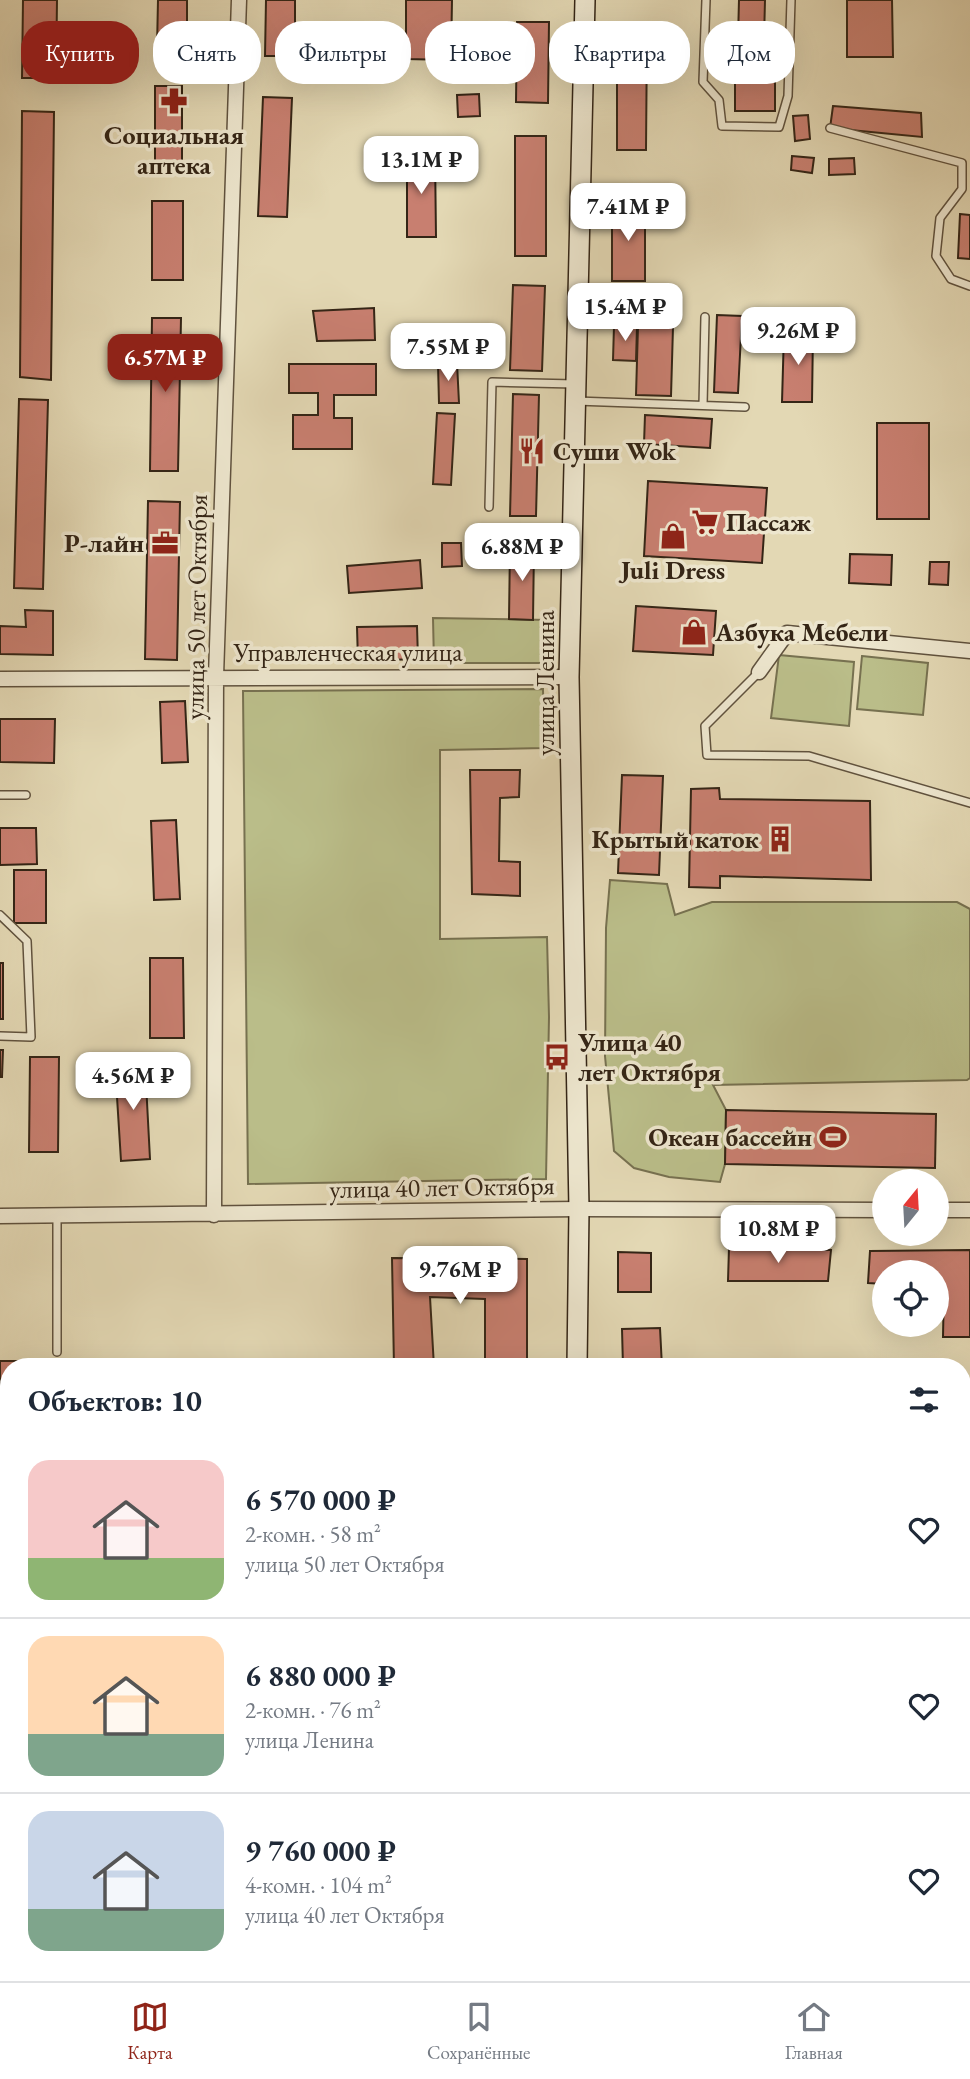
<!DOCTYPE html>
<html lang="ru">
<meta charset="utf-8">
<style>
body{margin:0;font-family:"EB Garamond",serif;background:#f6f6f7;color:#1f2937;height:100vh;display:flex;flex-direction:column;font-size:26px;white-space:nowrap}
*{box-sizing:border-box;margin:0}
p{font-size:23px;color:#747a83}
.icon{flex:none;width:38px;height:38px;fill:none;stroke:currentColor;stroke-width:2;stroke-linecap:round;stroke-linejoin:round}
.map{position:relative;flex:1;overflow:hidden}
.panel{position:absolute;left:0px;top:1358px;width:971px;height:623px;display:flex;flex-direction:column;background:#fff;border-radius:28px 28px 0 0;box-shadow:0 7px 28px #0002}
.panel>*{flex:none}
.guide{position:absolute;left:21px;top:21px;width:929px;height:63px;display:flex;gap:14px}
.needle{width:46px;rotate:18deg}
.controls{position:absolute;left:872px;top:1169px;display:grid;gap:14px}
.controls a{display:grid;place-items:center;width:77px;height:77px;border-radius:50%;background:#fff;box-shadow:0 7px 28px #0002;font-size:35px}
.price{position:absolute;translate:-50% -60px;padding:0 16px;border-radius:14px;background:#fff;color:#222;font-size:23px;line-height:46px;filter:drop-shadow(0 2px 4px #0008)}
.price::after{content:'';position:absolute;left:50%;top:42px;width:21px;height:16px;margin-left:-10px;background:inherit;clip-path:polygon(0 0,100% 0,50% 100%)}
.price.selected{background:#8f2418;color:#fff}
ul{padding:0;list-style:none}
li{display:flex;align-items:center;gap:21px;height:175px;padding:0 28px}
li+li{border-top:2px solid #e0e1e3}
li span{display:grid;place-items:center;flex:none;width:196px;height:140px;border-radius:21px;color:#555}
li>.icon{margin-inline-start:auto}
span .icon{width:84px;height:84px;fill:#fffc;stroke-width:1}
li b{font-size:30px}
h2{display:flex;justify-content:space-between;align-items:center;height:84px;padding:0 28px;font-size:30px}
.chip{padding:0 24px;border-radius:28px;background:#fff;box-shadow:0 7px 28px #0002;font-size:24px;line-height:63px}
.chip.selected{background:#8f2418;color:#fff}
.tab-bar{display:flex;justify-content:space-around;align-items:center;height:98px;border-top:2px solid #e0e1e3;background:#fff;font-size:19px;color:#747a83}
.tab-bar a{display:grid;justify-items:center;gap:4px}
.tab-bar .selected{color:#8f2418}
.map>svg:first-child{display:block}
.green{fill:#babd89;stroke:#777150;stroke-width:2}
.building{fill:#c87f70;stroke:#342516;stroke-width:2}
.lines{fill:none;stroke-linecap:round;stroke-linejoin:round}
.service-casing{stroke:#60523e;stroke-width:10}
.minor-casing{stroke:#60523e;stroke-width:17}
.secondary-casing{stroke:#342516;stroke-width:22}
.service{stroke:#ede6ce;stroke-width:7}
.minor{stroke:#ede6ce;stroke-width:14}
.secondary{stroke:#ede6ce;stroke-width:19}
.labels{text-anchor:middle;stroke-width:7;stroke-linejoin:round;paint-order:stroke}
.poi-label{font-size:26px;font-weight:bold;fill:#342516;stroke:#ede6ce;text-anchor:start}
.street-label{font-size:26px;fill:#342516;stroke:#ede6ce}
</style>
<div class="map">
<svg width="970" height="1981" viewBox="0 0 970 1981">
<rect width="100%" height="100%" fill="#e3d8b4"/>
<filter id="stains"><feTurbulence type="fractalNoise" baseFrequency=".00286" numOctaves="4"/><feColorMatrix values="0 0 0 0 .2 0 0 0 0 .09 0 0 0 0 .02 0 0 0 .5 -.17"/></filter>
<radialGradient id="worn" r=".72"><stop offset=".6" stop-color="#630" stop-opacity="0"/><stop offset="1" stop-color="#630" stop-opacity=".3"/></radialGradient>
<!-- green -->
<path class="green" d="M433,618L549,620L548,663H434Z
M779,655L854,662L849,726L771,718Z
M862,656L928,663L923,715L857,709Z
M543,689L544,748L440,750V939L547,937L549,1017L546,1179L248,1184L243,691Z
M610,880L667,884L675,915L712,902H957L970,909V1078L967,1080L713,1085L726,1110L725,1164L720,1182L669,1177L634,1168L614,1151L605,1056L606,928Z"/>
<!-- building -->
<path class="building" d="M23,0H57L56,78H22Z
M158,0H187V49L157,48Z
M266,0H295V56H265Z
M406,0H452L451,60L406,59Z
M739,0H765L763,79L737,78Z
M847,0H892L893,57H847Z
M517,22H549L548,103L516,102Z
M617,31H647L646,150H617Z
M735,81L775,82V111H735Z
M155,86H182V162H155Z
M479,94L480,116L458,117L457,95Z
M263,97L292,98L287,217L258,216Z
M833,106L921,113L922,137L830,128Z
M22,111L54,112L51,380L20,377Z
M808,115L810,139L795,141L793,116Z
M515,136H546V256H515Z
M407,154H435L436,237H407Z
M792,156L814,158L812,173L791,170Z
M854,158L855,174L829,175V159Z
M152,201H183V280H152Z
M612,205H645V281H612Z
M960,214L970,215V259L958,258Z
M513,285L545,286L542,371L510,370Z
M374,308L375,340L317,341L313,311Z
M717,315L742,316L738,393L714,392Z
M152,318H181L178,471H150Z
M614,326H637L636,361L613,360Z
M638,326L673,327L671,396L636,395Z
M784,332H813L812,402H782Z
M457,363L459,403H439L438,364Z
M289,364H376V395H334V418H352V449H293V415H318V393H289Z
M513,394L539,395L536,516H510Z
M19,399L48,400L43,589L14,588Z
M437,413L455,414L451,485L433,484Z
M645,415L712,419L710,448L644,444Z
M877,423H929V519H877Z
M648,481L767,488L762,563L644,556Z
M148,501L180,502L177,660L145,659Z
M442,543H461L462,566L442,567Z
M510,546H534L533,620L509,619Z
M850,554L892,555L891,585L849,583Z
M420,560L422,588L349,593L347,566Z
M930,562H949L948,585L929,584Z
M636,606L716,611L713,655L633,651Z
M25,610L53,611V655L0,654V626L26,627Z
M417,626L418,659L358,661L357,627Z
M185,701L188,762L162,763L160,702Z
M0,719H55L54,763L0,762Z
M470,770H520L519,797L500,798L499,861L520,862V896L472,894Z
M622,775L663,776L659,875L618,873Z
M719,788L720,799L870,801L871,880L720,876V888L689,887L691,789Z
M176,820L180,899L154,900L151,821Z
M0,828H36L37,864L0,865Z
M14,870H46V923H14Z
M150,958H183L184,1038H150Z
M0,963H3V1019H0Z
M0,1050H3L2,1077H0Z
M30,1057H59L58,1152H29Z
M145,1064L150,1159L121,1161L115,1065Z
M726,1110L936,1114L935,1168L725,1164Z
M729,1248L831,1250L828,1281H728Z
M970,1250V1337H943L944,1286H936V1272H884V1284L868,1283L870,1251Z
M618,1252L651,1253V1292H618Z
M392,1258L527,1259V1367H485V1299L430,1297L434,1367H394Z
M660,1328L662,1367H623L622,1329Z
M363,1359V1367H61V1360Z
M0,1361H34V1367H9V1471H0Z
M962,1382H970V1458H962Z
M0,1476H9V1546L0,1547Z
M962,1502H970V1583H962Z
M962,1607H970V1695L962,1694Z
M970,1795V1833H962V1796Z
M962,1943H970V1972H961H962Z
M485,1972H533L532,1981H485Z
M649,1972H698L694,1981H634V1974Z
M723,1972H927V1974L762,1972V1980L722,1979Z"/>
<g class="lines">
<!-- service casing -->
<g class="service-casing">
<path id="service" d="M706,0L703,82L719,100L722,126L779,127L788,96L791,0
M830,128L962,163V189L940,218L936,256L951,279L970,286
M576,401L745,407
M703,405L705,317
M489,507L492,382L575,384
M759,672L705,726L707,755L809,756L970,803
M0,795H26
M0,915L27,941L31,1037L0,1036
M57,1352V1215"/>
</g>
<!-- minor casing -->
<g class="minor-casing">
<path id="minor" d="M759,672L787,633L970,651
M0,679L569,677
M936,1210H970
M214,1215L216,676L239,0
M0,1216L579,1209L884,1210"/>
</g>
<!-- secondary casing -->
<g class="secondary-casing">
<path id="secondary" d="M577,1367L579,1209L569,677L585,0
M585,1972V1981"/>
</g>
<!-- service -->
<use href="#service" class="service"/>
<!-- minor -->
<use href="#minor" class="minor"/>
<!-- secondary -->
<use href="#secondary" class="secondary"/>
</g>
<!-- icons -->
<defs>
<g id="pharmacy-bare" transform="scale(2.1)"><path d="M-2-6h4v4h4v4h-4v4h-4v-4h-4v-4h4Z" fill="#8f2418" stroke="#ede6ce" stroke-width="2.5" paint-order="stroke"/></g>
<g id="restaurant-bare" transform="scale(2.1)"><path d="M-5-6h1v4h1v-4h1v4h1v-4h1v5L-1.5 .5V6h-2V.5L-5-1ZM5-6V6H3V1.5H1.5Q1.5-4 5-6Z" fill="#8f2418" stroke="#ede6ce" stroke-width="2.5" paint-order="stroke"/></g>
<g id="supermarket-bare" transform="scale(2.1)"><path d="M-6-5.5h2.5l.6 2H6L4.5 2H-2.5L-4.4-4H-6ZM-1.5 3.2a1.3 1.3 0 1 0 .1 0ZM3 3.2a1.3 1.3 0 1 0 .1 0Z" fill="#8f2418" stroke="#ede6ce" stroke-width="2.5" paint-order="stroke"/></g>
<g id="shop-bare" transform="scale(2.1)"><path d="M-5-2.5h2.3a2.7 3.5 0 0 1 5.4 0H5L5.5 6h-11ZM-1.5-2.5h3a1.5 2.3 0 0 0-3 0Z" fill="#8f2418" stroke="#ede6ce" stroke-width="2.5" paint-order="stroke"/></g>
<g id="office-bare" transform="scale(2.1)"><path d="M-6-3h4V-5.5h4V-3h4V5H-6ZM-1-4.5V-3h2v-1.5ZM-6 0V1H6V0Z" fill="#8f2418" stroke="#ede6ce" stroke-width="2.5" paint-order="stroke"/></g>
<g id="building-bare" transform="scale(2.1)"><path d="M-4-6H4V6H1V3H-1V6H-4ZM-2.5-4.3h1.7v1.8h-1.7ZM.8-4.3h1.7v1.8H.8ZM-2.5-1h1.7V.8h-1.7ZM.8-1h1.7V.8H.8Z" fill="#8f2418" stroke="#ede6ce" stroke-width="2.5" paint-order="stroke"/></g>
<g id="bus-bare" transform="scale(2.1)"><path d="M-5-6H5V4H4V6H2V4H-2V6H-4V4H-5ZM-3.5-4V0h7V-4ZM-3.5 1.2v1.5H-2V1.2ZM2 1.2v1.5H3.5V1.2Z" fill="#8f2418" stroke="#ede6ce" stroke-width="2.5" paint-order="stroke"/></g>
<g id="stadium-bare" transform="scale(2.1)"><path d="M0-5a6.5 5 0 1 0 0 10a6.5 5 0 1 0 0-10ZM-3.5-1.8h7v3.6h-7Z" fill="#8f2418" stroke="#ede6ce" stroke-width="2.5" paint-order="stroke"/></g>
</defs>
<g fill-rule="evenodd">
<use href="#pharmacy-bare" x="174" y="101"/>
<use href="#restaurant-bare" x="532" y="451"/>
<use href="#supermarket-bare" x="705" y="522"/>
<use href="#shop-bare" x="673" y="536"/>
<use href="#office-bare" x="165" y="543"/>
<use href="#shop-bare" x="694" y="632"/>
<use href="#building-bare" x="780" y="839"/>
<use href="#bus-bare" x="557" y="1057"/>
<use href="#stadium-bare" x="833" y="1137"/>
</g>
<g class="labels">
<!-- poi labels -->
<g class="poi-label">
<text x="174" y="144" text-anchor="middle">Социальная<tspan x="174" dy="30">аптека</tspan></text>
<text x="553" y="460">Суши Wok</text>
<text x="726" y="531">Пассаж</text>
<text x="144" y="552" text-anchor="end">Р-лайн</text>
<text x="673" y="579" text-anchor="middle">Juli Dress</text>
<text x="715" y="641">Азбука Мебели</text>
<text x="759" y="848" text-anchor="end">Крытый каток</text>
<text x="578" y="1051">Улица 40<tspan x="578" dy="30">лет Октября</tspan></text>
<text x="812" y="1146" text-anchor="end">Океан бассейн</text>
</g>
<!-- street labels -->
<g class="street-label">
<text transform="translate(196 607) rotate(-89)" y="9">улица 50 лет Октября</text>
<text x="348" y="661">Управленческая улица</text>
<text transform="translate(545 683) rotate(-90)" y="9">улица Ленина</text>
<text transform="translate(442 1187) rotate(-1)" y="9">улица 40 лет Октября</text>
</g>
</g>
<rect width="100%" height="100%" filter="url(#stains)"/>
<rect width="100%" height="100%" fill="url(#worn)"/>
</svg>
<div class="controls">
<a><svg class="needle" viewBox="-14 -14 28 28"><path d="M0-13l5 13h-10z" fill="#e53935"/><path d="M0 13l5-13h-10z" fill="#747a83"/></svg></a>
<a><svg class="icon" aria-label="locate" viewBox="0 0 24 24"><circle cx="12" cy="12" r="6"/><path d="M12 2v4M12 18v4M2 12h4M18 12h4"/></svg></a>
</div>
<b class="price" style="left:421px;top:196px">13.1M ₽</b>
<b class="price" style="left:628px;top:243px">7.41M ₽</b>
<b class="price" style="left:625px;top:343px">15.4M ₽</b>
<b class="price" style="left:798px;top:367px">9.26M ₽</b>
<b class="price" style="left:448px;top:383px">7.55M ₽</b>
<b class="price selected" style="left:165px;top:394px">6.57M ₽</b>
<b class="price" style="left:522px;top:583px">6.88M ₽</b>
<b class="price" style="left:133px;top:1112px">4.56M ₽</b>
<b class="price" style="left:778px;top:1265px">10.8M ₽</b>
<b class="price" style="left:460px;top:1306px">9.76M ₽</b>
<div class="guide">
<a class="chip selected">Купить</a>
<a class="chip">Снять</a>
<a class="chip">Фильтры</a>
<a class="chip">Новое</a>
<a class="chip">Квартира</a>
<a class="chip">Дом</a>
</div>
<section class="panel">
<h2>Объектов: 10<svg class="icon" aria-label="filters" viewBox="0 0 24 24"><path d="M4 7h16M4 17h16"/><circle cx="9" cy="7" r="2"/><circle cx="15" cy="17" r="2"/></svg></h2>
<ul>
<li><span style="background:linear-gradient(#f6c9c9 70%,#8fb573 0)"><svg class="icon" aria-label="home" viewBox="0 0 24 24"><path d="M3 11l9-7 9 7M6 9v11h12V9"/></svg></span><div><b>6 570 000 ₽</b><p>2-комн. · 58 m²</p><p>улица 50 лет Октября</p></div><svg class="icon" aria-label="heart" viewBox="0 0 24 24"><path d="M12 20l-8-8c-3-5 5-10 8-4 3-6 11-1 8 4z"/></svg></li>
<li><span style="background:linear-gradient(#ffd9b3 70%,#7fa58c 0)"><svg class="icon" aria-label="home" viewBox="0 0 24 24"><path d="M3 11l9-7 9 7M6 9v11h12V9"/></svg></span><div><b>6 880 000 ₽</b><p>2-комн. · 76 m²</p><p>улица Ленина</p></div><svg class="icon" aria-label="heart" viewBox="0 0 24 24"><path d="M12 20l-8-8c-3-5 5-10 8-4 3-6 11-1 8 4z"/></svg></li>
<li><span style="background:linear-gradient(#c9d6e8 70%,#7fa58c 0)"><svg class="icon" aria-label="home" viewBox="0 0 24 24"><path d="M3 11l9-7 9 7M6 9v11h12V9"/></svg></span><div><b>9 760 000 ₽</b><p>4-комн. · 104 m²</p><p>улица 40 лет Октября</p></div><svg class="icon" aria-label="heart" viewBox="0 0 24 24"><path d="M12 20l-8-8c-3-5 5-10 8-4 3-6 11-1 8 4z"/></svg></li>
</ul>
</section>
</div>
<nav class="tab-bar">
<a class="selected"><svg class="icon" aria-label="map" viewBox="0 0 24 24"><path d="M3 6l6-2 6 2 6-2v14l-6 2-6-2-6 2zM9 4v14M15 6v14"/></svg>Карта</a>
<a><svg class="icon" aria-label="saved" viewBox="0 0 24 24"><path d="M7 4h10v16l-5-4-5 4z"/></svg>Сохранённые</a>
<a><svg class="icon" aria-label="home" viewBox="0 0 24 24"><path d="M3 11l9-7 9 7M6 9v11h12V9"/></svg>Главная</a>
</nav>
